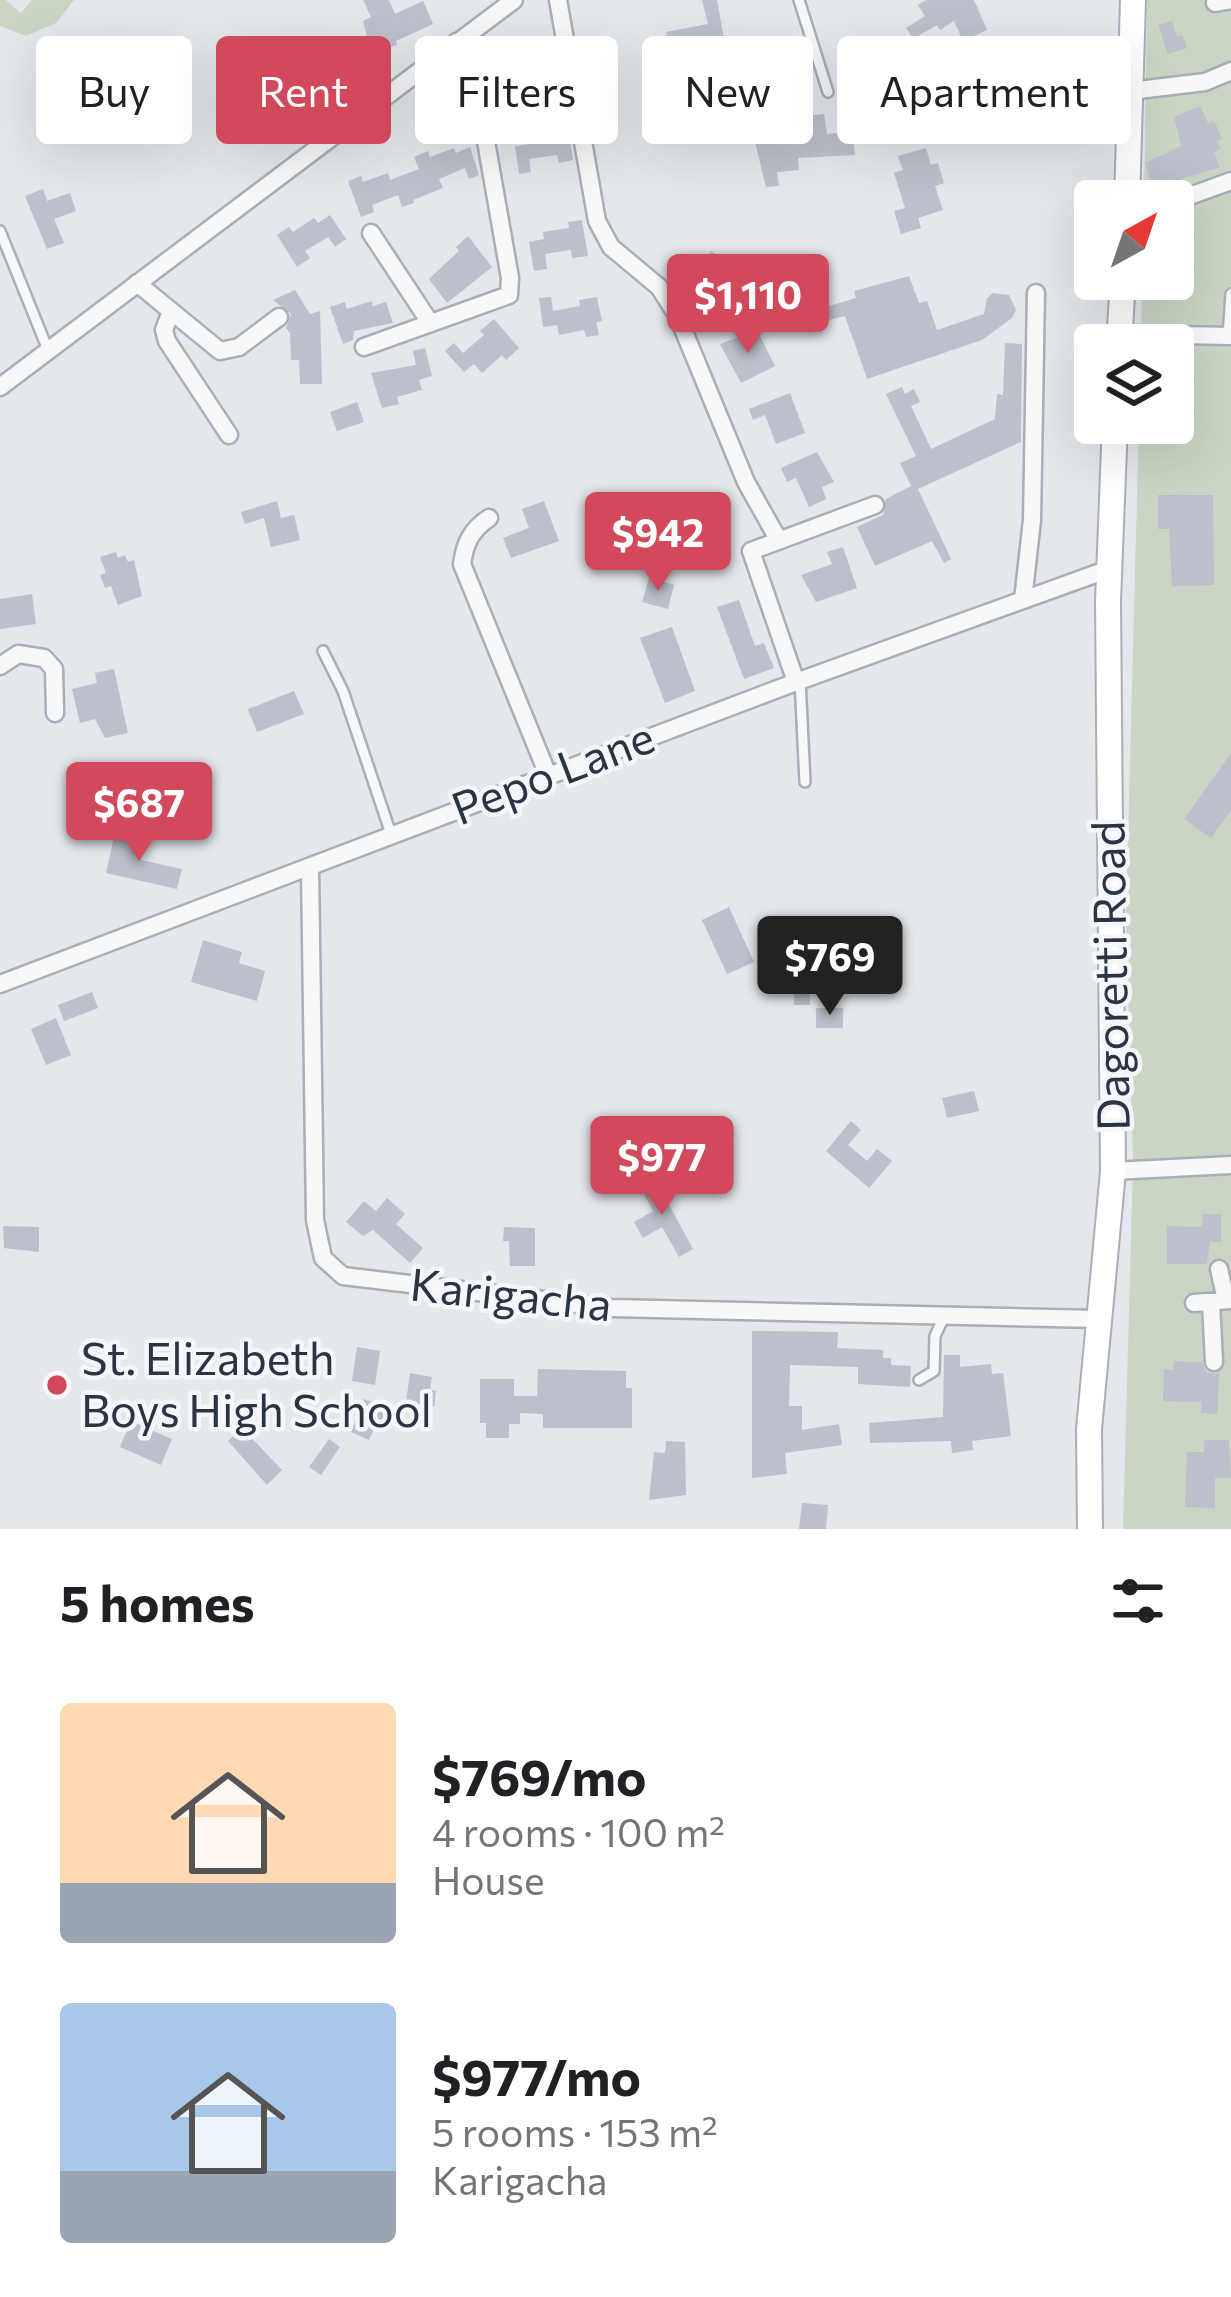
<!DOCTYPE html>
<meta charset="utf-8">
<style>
body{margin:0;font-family:Commissioner,sans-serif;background:#f2f2f2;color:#202124;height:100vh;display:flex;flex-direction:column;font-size:45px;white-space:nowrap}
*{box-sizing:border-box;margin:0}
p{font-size:39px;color:#757577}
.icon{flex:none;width:66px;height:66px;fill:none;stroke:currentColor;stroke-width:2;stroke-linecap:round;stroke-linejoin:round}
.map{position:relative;height:1529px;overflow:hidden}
.panel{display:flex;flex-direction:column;background:#fff;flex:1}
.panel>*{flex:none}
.guide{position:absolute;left:36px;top:36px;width:1161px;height:108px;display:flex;gap:24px}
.needle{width:78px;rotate:40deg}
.fabs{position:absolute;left:1074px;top:180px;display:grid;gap:24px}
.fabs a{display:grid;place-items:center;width:120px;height:120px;border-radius:12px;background:#fff;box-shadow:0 12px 48px #0002;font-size:60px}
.price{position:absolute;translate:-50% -102px;padding:0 27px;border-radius:12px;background:#d1495b;color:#fff;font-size:39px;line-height:78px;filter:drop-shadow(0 3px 6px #0008)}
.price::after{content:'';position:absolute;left:50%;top:72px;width:36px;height:27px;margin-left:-18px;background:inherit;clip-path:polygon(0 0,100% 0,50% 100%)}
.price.on{background:#222;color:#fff}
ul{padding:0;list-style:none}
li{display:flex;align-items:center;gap:36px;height:300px;padding:0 60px}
li span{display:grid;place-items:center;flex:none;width:336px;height:240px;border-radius:12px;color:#555}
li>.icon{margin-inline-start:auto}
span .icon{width:144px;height:144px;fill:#fffc;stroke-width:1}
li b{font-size:51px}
h2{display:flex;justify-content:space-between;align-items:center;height:144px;padding:0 60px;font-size:51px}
.chip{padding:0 42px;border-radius:12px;background:#fff;box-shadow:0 12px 48px #0002;font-size:42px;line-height:108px}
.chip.on{background:#d1495b;color:#fff}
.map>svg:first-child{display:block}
.green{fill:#c9d6c5}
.building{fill:#bbc0ca}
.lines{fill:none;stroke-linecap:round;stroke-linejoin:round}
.lane-casing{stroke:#a9aeb7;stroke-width:14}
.street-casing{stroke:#a9aeb7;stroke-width:21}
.secondary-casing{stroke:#a9aeb7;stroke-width:28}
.lane{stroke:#f7f8fa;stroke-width:9}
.street{stroke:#f7f8fa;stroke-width:16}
.secondary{stroke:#fff;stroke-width:24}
.poi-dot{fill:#d1495b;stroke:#f4f6f9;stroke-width:4.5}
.labels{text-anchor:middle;stroke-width:9;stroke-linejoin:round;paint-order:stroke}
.street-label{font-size:45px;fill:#2b3445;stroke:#f4f6f9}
.poi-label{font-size:45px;fill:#2b3445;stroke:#f4f6f9;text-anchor:start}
</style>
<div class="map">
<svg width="1231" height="1529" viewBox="0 0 1231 1529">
<rect width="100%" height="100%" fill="#e4e7ec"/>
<!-- green -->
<path class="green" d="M0,0H6L21,13L32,0H74L56,23L26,36L0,26Z
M1147,0H1231V1529H1123L1133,1164L1126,912L1139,423H1173V345H1141L1142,279H1173V201H1144Z"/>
<!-- building -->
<path class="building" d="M363,0H389L395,14L423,1L433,24L396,41L397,45L371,53L363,21L371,17Z
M702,0H717L727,56L676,67L666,32L708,24Z
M926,0H974L987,30L963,41L954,21L940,30L937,25L913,39L906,28L925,16L918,5Z
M1172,21L1177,37L1182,35L1187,48L1168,54L1158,25Z
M555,58L560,83L527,87L524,62Z
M1200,106L1208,123L1214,120L1222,139L1217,141L1221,149L1214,152L1220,167L1153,188L1145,163L1181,146L1174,117Z
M824,114L827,134L852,131L855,155L798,158L799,170L777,172L779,186L766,187L755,142L763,141L762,134L772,133L771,127L805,123V116Z
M567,123L573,160L559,163L557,155L529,159L531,172L519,174L515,146L530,144L528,136L554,132L553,125Z
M470,147L479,175L469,179L465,168L439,179L443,188L413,200L414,203L402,207L398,195L372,205L374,212L361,217L348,181L361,176L363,182L388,173L390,180L419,169L414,157L428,151L430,157L454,148L456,153Z
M926,148L931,165L938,163L944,183L935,186L943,210L918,218L921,228L901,234L894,211L905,208L894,173L903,170L898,156Z
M43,189L47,201L70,193L76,211L54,219L64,243L47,249L25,196Z
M330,215L346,239L335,247L328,237L305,251L310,258L297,267L277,235L289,227L293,232L314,218L318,223Z
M582,220L588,256L572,258L571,250L545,254L547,269L534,271L529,242L544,239L543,232L569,228L568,222Z
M468,236L492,267L447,303L429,279L459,251L456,247Z
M711,251L725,261L710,283L696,272Z
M909,276L919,303L927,301L937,330L984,314L987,298L993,293L1009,295L1016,310L1012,318L982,340L867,379L845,316L829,320L826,307L856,298L854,291Z
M295,290L310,314L320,311L322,384H300L299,360H291L290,333L286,328L291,314L273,300Z
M551,297L553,311L580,306L579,300L597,297L602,321L596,322L599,335L586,337L584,330L559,335L557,325L543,327L539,298Z
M372,301L373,306L386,302L393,323L354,331L353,340L343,344L330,307L345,302L347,309Z
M494,319L519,348L506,360L502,355L482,373L474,364L464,372L445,351L454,343L463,353L484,335L480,331Z
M757,330L775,366L741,383L720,344Z
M1005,343L1022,344L1021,442L918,489L951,559L944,563L932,541L875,566L857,527L883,515L886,499L911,486L900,463L916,456L886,394L902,387L905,394L914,389L920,402L911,406L931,449L995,419L997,394L1003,395Z
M425,348L432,376L419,380L422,390L397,397L399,404L382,408L371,373L416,365L413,351Z
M790,393L805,433L776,444L765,415L753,420L749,409Z
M357,402L364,422L337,431L330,412Z
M817,452L834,482L822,487L826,499L809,507L796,478L787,482L781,468Z
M1158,495H1213L1214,585L1172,586L1169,529H1158Z
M277,501L281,518L294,515L300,540L271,547L264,518L245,524L241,512Z
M544,501L559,541L511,558L503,538L529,528L522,509Z
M710,517L724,536L706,548L693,530Z
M843,547L857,588L816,602L801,575L832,564L827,552Z
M116,552L118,558L125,555L128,562L134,560L142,596L118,605L111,586L105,588L100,575L106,573L100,557Z
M649,578L674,585L668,609L642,602Z
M32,594L36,624L0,629V599Z
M739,600L755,646L764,643L774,668L744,679L717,607Z
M672,627L695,691L665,703L640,638Z
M114,669L128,733L105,738L95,719L80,723L72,689L97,683L95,673Z
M294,691L304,714L257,732L248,709Z
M1231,753V810L1211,838L1184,819Z
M115,832L138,837L135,849L143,851L141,860L182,869L177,889L106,873Z
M729,907L754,962L727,974L702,920Z
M203,940L242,952L239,963L265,971L257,1001L191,982Z
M794,973H809L810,1005H794Z
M92,992L98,1008L64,1021L58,1005Z
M816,1008H843V1028H816Z
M56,1018L71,1055L46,1065L31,1029Z
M974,1091L979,1111L947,1118L942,1098Z
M851,1121L861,1130L848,1145L867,1161L877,1149L892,1161L869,1188L826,1151Z
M653,1175L693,1249L679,1257L662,1227L643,1238L634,1222L653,1211L638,1183Z
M387,1198L405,1214L396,1224L423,1248L410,1263L373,1230L363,1236L346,1222L364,1201L376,1211Z
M1203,1214H1221V1242H1210L1207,1264H1167V1226L1202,1227Z
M3,1226L39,1227V1252L4,1248Z
M504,1227L535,1228V1266H510L509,1241H503Z
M752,1331L838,1332L837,1348L883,1350V1358H891V1365L911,1366L910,1387L858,1384V1367L790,1365L789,1406H802V1430L839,1424L842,1445L785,1453L787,1474L752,1478Z
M357,1347L380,1351L375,1385L352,1381Z
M944,1355H960V1367L991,1364L992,1374L1003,1373L1011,1436L972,1441L973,1450L952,1453L951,1441L870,1443L869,1423L943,1417Z
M1174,1361L1201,1362L1207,1373L1219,1374L1217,1414L1201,1413V1402L1163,1401L1164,1369L1173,1370Z
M538,1369L626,1371V1388H632V1428H543V1414L520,1413V1424H509V1438H486V1423H480V1379H514V1396H537Z
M410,1373L432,1377L430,1390L436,1391L434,1407L406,1402Z
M364,1399L395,1410L390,1427L377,1422L369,1440L351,1432Z
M131,1421L172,1439L161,1465L120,1447Z
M242,1428L282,1470L267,1485L228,1441Z
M329,1439L340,1447L321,1475L309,1467Z
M1204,1440H1229L1231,1478H1215V1508L1185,1507L1187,1452H1204Z
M666,1441L685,1442L686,1495L649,1500L654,1452L665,1453Z
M802,1503L828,1505L826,1529H799Z"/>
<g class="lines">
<!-- lane casing -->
<g class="lane-casing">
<path id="lane" d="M799,0L828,92
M0,231L48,350
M1228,336L1231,294
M323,651L343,691L391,834
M800,680L805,782
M919,1380L934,1371L935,1336L945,1315"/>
</g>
<!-- street casing -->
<g class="street-casing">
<path id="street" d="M558,0L597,221L611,247L659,287L678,317L746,482L778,539
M1215,3L1231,0
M1130,91L1205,82L1231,71
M1173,202L1231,181
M371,233L429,321
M137,283L220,351L239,347L279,317
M171,311L164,330L167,341L229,435
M1119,334L1231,336
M364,347L509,295L510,278L480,107L456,42
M0,387L514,0
M489,518C471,530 465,543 462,564L548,775
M1023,600L1032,520L1036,293
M0,666L18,654L44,658L54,669L55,713
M796,682L751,551L875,505
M310,867L315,1220L323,1258L343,1276L611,1308L1098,1319
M0,984L796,682L1109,569
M1113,1171L1231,1165
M1219,1269L1226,1300
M1211,1302L1214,1362
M1194,1303L1231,1300"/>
</g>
<!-- secondary casing -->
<g class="secondary-casing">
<path id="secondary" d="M1127,201L1133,0
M1119,345L1123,279
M1090,1529L1089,1429L1113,1171L1108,601L1115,423"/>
</g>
<!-- lane -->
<use href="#lane" class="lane"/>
<!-- street -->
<use href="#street" class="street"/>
<!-- secondary -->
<use href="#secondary" class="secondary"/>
</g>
<!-- markers -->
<circle class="poi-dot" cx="57" cy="1385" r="12"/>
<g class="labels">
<!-- street labels -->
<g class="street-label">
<text transform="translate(553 773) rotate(-21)" y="16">Pepo Lane</text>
<text transform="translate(1111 976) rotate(-91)" y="16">Dagoretti Road</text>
<text transform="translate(511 1295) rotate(6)" y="16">Karigacha</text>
</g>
<!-- poi labels -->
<g class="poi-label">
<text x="81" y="1375">St. Elizabeth<tspan x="81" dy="52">Boys High School</tspan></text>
</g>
</g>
</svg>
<div class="fabs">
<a><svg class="needle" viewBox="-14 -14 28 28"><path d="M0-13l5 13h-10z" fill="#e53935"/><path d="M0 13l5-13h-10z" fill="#757577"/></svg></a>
<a><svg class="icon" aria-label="layers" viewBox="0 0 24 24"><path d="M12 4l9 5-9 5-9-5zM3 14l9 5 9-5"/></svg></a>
</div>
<b class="price" style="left:748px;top:356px">$1,110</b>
<b class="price" style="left:658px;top:594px">$942</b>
<b class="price" style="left:139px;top:864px">$687</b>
<b class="price on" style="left:830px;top:1018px">$769</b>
<b class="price" style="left:662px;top:1218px">$977</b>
<div class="guide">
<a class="chip">Buy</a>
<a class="chip on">Rent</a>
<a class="chip">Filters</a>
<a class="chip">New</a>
<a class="chip">Apartment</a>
</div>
</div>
<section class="panel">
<h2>5 homes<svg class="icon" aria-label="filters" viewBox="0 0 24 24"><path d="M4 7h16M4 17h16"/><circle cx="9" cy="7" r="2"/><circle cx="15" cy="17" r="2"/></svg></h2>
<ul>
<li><span style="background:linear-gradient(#ffd9b3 75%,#9aa5b1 0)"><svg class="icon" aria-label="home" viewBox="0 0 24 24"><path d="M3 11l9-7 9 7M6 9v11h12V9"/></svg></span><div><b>$769/mo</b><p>4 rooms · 100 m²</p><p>House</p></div></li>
<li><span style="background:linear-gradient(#a9c7e8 70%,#9aa5b1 0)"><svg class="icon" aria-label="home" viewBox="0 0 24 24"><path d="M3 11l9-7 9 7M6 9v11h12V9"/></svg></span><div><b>$977/mo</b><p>5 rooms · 153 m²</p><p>Karigacha</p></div></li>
</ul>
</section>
